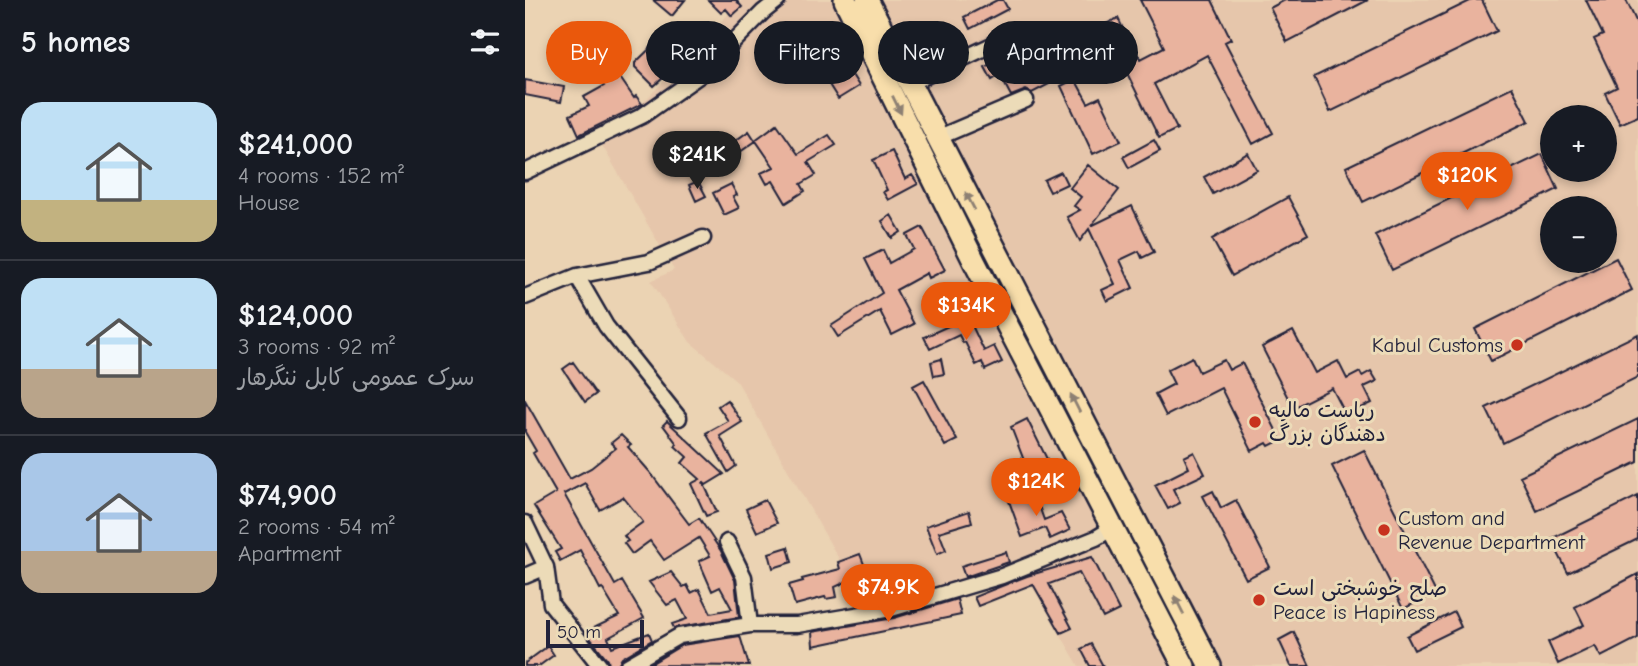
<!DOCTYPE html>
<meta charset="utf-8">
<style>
body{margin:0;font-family:"Comic Neue","Playpen Sans Arabic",sans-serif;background:#242831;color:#f1f3f6;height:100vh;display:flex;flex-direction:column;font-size:26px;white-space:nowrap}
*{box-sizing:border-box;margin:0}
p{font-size:23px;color:#9ea1a6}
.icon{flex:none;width:38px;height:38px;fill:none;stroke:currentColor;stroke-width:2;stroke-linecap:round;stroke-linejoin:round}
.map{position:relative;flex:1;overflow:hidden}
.panel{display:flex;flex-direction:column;background:#171b24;width:525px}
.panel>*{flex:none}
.hud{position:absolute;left:21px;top:21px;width:665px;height:63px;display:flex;gap:14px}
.buttons{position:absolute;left:1015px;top:105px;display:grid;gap:14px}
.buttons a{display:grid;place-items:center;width:77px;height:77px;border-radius:50%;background:#171b24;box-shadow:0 4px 10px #0003;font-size:35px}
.scale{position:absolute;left:21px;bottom:18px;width:98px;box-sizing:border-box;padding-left:7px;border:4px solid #22223b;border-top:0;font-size:19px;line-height:24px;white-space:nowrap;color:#22223b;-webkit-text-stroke:5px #ecdbb8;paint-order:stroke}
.price{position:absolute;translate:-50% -60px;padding:0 16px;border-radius:24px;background:#ea580c;color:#fff;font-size:23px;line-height:46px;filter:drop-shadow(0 2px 4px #0008)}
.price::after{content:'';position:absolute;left:50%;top:42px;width:21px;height:16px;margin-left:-10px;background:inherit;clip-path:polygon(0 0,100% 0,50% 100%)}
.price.current{background:#222;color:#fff}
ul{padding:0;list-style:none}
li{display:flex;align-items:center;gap:21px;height:175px;padding:0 21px}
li+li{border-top:2px solid #363941}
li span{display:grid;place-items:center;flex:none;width:196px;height:140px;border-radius:21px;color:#555}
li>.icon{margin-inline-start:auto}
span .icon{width:84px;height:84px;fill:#fffc;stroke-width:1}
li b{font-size:30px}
h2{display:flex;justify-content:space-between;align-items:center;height:84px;padding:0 21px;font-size:30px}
.pill{padding:0 24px;border-radius:32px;background:#171b24;box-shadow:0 4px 10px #0003;font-size:24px;line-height:63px}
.pill.current{background:#ea580c;color:#fff}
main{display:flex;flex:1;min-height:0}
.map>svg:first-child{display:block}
.built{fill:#e6c6ab;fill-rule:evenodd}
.building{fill:#e9b39e;stroke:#22223b;stroke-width:2}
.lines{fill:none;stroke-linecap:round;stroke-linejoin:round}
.minor-casing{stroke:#22223b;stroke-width:19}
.highway-casing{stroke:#22223b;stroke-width:26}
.minor{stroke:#ecdbb8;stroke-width:14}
.highway{stroke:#f8deab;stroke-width:21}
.oneway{fill:#8d8073}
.poi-dot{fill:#c8321e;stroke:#ecdbb8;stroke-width:2.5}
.labels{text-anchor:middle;stroke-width:6;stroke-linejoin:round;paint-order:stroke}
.poi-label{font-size:21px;fill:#22223b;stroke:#ecdbb8;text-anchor:start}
</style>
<main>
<section class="panel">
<h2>5 homes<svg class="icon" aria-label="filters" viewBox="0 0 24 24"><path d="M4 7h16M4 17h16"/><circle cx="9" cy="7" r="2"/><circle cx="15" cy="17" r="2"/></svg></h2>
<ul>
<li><span style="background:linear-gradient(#bfe0f5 70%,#c2b280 0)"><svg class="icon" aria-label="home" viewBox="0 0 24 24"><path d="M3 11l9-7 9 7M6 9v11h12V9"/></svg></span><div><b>$241,000</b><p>4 rooms · 152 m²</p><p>House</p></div></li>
<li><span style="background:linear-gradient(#bfe0f5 65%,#b9a48a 0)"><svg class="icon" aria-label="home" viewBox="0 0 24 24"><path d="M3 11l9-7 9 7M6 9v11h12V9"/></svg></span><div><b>$124,000</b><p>3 rooms · 92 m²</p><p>سرک عمومی کابل ننگرهار</p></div></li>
<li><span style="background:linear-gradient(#a9c7e8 70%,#b9a48a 0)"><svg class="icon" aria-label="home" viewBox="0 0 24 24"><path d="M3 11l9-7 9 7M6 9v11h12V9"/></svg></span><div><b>$74,900</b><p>2 rooms · 54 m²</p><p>Apartment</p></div></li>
</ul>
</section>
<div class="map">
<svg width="1113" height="666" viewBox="0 0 1113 666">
<rect width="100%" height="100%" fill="#ebd3b3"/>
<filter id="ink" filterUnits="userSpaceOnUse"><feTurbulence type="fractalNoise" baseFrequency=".0143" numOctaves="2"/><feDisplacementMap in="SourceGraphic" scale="14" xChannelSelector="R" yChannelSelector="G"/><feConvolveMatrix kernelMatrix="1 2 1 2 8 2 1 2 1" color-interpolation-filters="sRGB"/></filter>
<g filter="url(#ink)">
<!-- built -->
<path class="built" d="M217,0H1113V666H554L501,576L342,608L212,381L165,342L126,281L149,270L77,145ZM1027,117H1080V170H1027ZM1027,208H1080V261H1027Z"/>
<!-- building -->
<path class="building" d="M128,0H160L147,16Z
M183,0H211L217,7L207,16L201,9L196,13Z
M472,0H478L483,9L445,29L439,17Z
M615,0H687L706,39L700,42L748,133L728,144L682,55L629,84L652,129L634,138L597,63L599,62L590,43L559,57L550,39L593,18L611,56L614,55L616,59L639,47Z
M760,0H843L762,42L745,8Z
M947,0H957L972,31L805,112L789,77Z
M1061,0H1101L1113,25V116L1095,124L1080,93L1092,87L1069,39L1078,35Z
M138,36L166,62L164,64L167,69L153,79L148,69L129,86L110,67V63Z
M482,54L490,69L510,58L524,84L507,93L501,90L486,96L475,75L467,80L460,67Z
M319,62L334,86L313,99L298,75Z
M87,66L109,98L111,96L117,104L54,135L45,115L64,106L59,97L79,86L72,76Z
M550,79L563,103L575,97L596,141L568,154L536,86Z
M0,80L39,87L36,102L0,95Z
M987,87L1004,121L838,202L821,167Z
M252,124L273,154L304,135L311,145L283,162L291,175L276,184L280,191L261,203L248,181L242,184L236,173L249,167L231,141L202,161L196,151L224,131L230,140Z
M176,140L190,163L180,170L164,147Z
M629,140L635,151L604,168L598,157Z
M367,151L380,179L387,175L393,184L363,200L358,192L362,190L348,160Z
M723,153L732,170L688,194L679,177Z
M1017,154L1033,189L867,270L850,235Z
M563,165L594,190L566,226L607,206L629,252L617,258L614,251L595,260L608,288L582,301L577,290L590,284L564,229L555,241L542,217L555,210L549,206L556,197L545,188Z
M536,172L542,184L525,192L519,180Z
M173,181L181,196L171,201L164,185Z
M206,184L212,195L208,197L214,208L199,215L188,193Z
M763,197L783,234L707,276L687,239Z
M366,215L376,232L367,238L357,221Z
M397,227L420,270L404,278L402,273L371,290L389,324L367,335L355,311L313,337L306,326L357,293L340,259L358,250L364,263L389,249L382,235Z
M1091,258L1107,290L966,361L950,329Z
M438,289L450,312L436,320L423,297Z
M443,317L459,351L469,346L477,362L460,370L457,362L451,365L440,342L438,343L434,335L405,349L399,337Z
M768,331L790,373L813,361L822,379L835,372L837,376L846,371L852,381L839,387L847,403L821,415L807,388L768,408L737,347Z
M1113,334V377L978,443L961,408Z
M667,357L674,372L699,360L704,370L717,363L756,440L744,446L742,443L727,451L696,388L641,416L630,394L649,384L642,370Z
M416,359L419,374L409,376L406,362Z
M48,362L71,394L60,402L38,369Z
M399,380L432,440L420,446L388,386Z
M0,400L45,479L66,468L91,448L86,443L96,435L106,445L103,447L124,471L164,524L174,518L196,551L210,580L214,617L149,628L147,624L162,619L152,600L142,605L124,582L146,572L158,587L162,585L166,593L174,589L186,613L207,609L195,587L187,591L174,561L185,556L174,538L139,560L125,541L107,554L99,543L103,541L99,536L118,522L98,497L75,510L60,483L39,494L90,585L97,581L119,618L83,638L87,647L124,633L127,640L97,658L92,666H84L83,660L60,632L94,616L77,588L75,589L55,550L35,561L30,552L36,549L9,506L31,493L8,453L11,451L0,432Z
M202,400L217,422L195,436L211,466L203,472L181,433L203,421L193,406Z
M502,419L536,487L514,499L486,427Z
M1113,419V462L1012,511L995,476Z
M142,421L199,474L181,485L178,482L192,512L181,516L166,484L175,479L157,463L162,457L150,446L152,444L138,425Z
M839,450L911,593L878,609L807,466Z
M669,452L680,474L648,489L655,503L643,509L630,485L664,468L659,457Z
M688,491L696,508L711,500L745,567L721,579L678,496Z
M509,492L519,520L536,513L545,530L525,539L520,528L497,537L484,501Z
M1113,496V539L1043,573L1026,539Z
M240,500L252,523L232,532L221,509Z
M444,511L447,522L414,532L421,550L412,554L401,526Z
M263,547L267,562L248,568L244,553Z
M481,552L484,562L440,577L436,566Z
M335,554L342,572L310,587L312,597L301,599L300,597L270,605L264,585L278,581L277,579L315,569L313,562Z
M567,557L594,610L578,618L554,573L524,584L547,628L536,633L508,584L453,606L449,597L502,576Z
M1113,574V638L1076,657L1070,646L1033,664L1023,642L1059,625L1050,607Z
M432,599L436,615L288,646L287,632L369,618Z
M929,612L936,627L889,650L882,636Z
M769,632L785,666H766L754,640Z
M215,636L224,666L124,665L157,645Z
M566,644L578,666H565L556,649Z
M23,646L29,655L14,666H0V663Z"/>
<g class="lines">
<!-- minor casing -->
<g class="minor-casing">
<path id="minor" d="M384,84L473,42
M412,138L501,100
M0,172L117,116L178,73L238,12L253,0
M52,276L81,326L154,418
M0,297L52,276L124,262L178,238
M0,523L21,567L26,604L75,666
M202,542L219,577L225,625
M0,576L21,567
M102,666L154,636L225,625H272L366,609L477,576L571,538L586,529"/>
</g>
<!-- highway casing -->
<g class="highway-casing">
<path id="highway" d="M320,0L450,263L659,666
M342,0L685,666"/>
</g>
<!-- minor -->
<use href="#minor" class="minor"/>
<!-- highway -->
<use href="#highway" class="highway"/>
</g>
<!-- one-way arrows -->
<defs><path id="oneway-solid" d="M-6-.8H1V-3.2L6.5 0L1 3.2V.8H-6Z" transform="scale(1.75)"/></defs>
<g class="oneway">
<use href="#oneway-solid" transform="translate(372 105) rotate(64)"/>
<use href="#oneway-solid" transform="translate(445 201) rotate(-118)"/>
<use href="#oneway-solid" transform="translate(550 403) rotate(-117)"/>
<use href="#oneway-solid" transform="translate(654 605) rotate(-117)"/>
</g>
</g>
<!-- markers -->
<g class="poi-dot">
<circle cx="992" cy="345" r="7"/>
<circle cx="730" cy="422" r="7"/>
<circle cx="859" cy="530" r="7"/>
<circle cx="734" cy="600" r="7"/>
</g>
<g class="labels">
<!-- poi labels -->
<g class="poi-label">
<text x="978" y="352" text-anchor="end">Kabul Customs</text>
<text x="744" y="417">ریاست مالیه<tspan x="744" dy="24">دهندگان بزرگ</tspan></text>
<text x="873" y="525">Custom and<tspan x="873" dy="24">Revenue Department</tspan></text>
<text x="748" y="595">صلح خوشبختی است<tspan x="748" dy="24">Peace is Hapiness</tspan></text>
</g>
</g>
</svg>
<div class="buttons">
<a>+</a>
<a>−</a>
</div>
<div class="scale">50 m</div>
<b class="price current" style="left:172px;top:191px">$241K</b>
<b class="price" style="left:942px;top:212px">$120K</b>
<b class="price" style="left:441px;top:342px">$134K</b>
<b class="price" style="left:511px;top:518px">$124K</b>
<b class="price" style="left:363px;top:624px">$74.9K</b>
<div class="hud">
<a class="pill current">Buy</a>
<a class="pill">Rent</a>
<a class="pill">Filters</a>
<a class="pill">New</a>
<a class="pill">Apartment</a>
</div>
</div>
</main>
